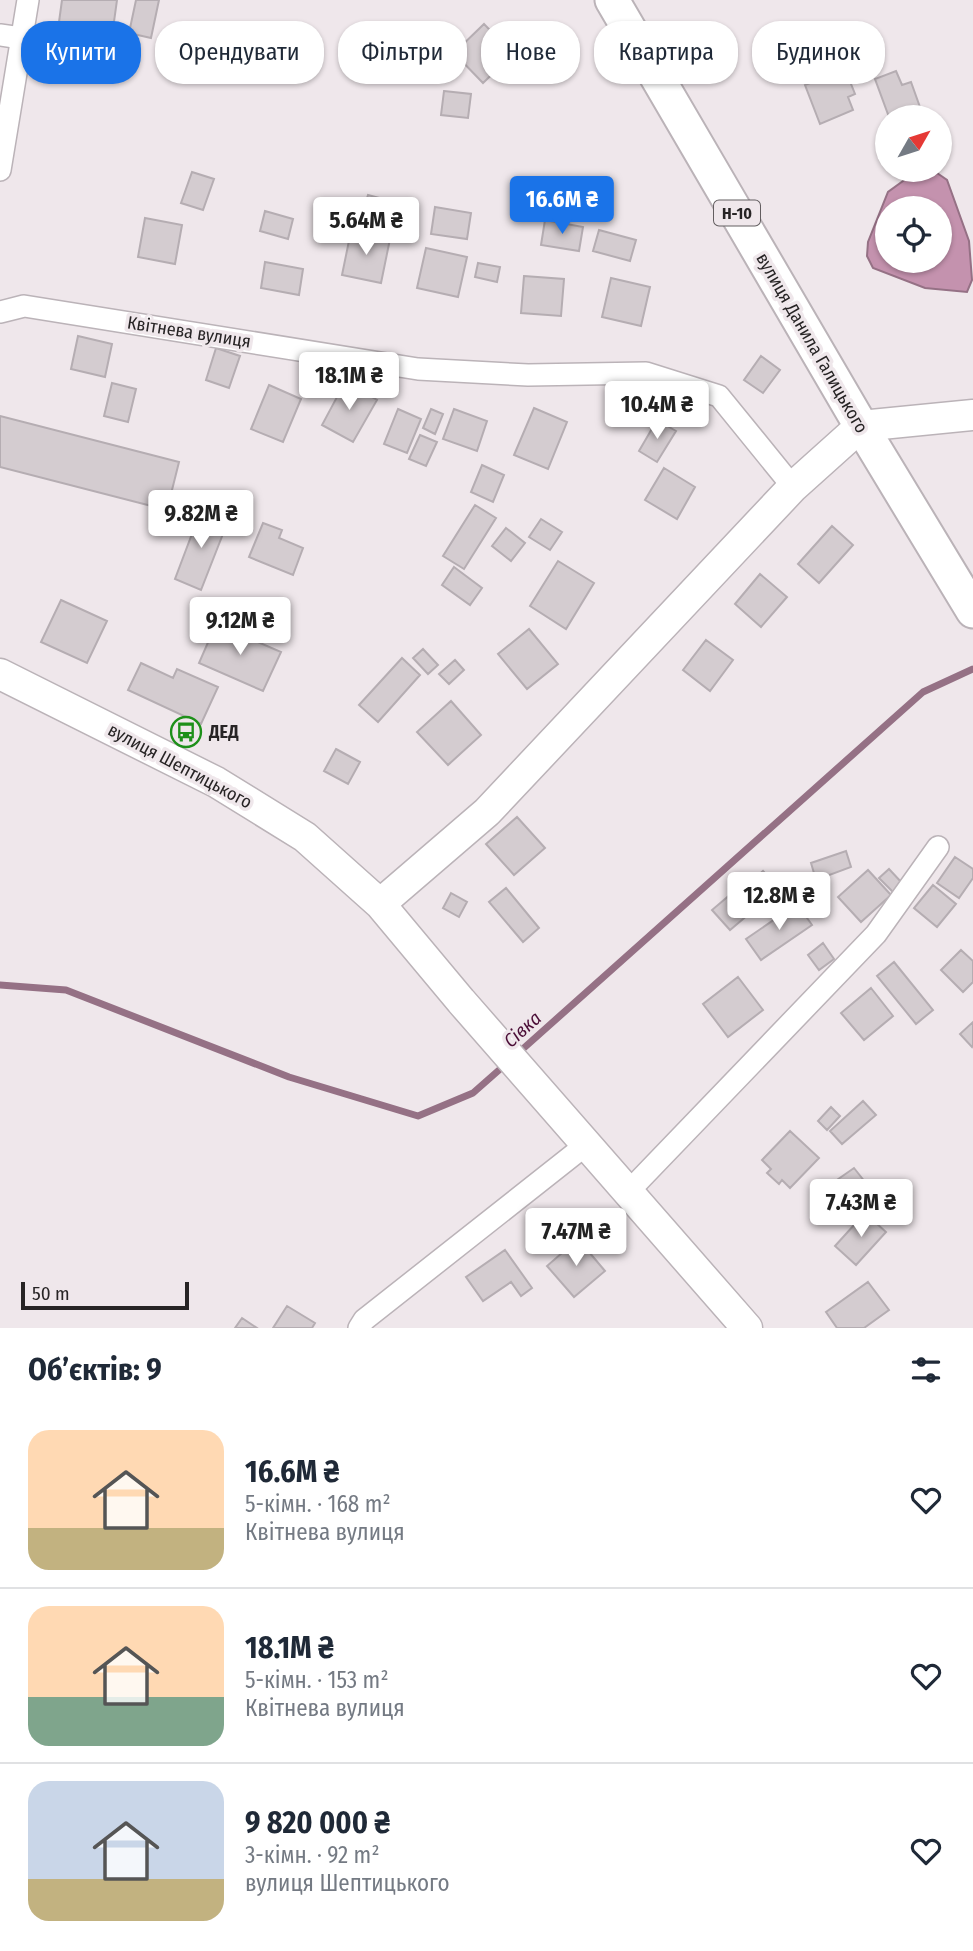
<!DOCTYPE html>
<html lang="uk">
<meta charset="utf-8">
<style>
body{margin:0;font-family:"Fira Sans Condensed",sans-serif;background:#f6f6f7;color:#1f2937;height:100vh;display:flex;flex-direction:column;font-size:26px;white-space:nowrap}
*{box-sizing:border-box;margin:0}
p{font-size:23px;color:#747a83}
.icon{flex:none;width:38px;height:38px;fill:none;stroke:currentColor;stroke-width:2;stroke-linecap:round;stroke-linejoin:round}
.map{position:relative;height:1328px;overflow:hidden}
.side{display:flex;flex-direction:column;background:#fff;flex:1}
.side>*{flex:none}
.top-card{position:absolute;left:21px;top:21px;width:931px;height:63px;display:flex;gap:14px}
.needle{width:46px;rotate:51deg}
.tools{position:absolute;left:875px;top:105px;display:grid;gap:14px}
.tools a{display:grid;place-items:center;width:77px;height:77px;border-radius:50%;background:#fff;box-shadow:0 2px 5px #0004;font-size:35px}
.scale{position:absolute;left:21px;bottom:18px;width:168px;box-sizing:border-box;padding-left:7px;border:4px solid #272425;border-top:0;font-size:19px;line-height:24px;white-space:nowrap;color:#272425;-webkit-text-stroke:5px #efe7eb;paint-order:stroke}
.price{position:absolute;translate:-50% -60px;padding:0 16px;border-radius:7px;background:#fff;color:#222;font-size:23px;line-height:46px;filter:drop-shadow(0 2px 4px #0008)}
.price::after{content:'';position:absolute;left:50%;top:42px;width:21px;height:16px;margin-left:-10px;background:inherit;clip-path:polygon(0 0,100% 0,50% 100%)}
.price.current{background:#1a73e8;color:#fff}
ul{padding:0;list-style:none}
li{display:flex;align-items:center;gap:21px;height:175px;padding:0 28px}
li+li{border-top:2px solid #e0e1e3}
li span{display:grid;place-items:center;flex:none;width:196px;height:140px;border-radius:21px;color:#555}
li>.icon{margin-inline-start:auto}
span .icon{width:84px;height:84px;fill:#fffc;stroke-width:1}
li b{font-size:30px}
h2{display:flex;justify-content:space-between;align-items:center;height:84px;padding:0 28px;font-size:30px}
.pill{padding:0 24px;border-radius:28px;background:#fff;box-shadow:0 2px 5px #0004;font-size:24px;line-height:63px}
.pill.current{background:#1a73e8;color:#fff}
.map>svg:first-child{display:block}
.water{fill:#c492ae;stroke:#957185;stroke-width:2;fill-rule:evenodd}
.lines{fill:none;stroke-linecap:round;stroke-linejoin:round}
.stream{stroke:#957185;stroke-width:7}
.building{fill:#d4ccd0;stroke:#b5adb2;stroke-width:2}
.street-casing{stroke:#bbb3b8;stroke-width:24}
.secondary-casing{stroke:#bbb3b8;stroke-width:33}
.primary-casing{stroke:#bbb3b8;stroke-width:37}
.street{stroke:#fff;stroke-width:21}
.secondary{stroke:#fff;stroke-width:30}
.primary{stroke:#fff;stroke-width:33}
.labels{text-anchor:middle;stroke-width:7;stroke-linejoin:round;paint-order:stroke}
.shield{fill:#efe7eb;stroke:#635e60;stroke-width:2}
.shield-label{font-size:16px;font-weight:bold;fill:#272425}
.street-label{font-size:18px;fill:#272425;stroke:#efe7eb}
.poi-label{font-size:18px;font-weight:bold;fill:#272425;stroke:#efe7eb;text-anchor:start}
.water-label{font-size:19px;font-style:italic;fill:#4b0e37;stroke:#efe7eb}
</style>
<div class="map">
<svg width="973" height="1328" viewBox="0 0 973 1328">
<rect width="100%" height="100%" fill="#efe7eb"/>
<!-- water -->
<path class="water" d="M937,173L947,180L969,241L972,280L967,292L925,288L873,268L867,256L868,242L888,192L910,176ZM887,208H940V261H887Z"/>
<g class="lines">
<!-- stream -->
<path class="stream" d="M0,985L66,990L289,1077L418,1116L473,1093L507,1063
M516,1055L923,692L973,669"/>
</g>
<!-- building -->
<path class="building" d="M62,0H117L113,29L59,22Z
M136,0H159L151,38L129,33Z
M484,24L513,54L483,83L454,53Z
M845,69L855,94L848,97L853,110L820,124L805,85Z
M896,71L902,85L911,82L921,110L902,117H889L875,79Z
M444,91L471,94L468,118L441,115Z
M192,172L214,179L203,210L181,203Z
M368,195L402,204L396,227L361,218Z
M435,207L471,213L467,239L431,234Z
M265,211L293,219L288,239L260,231Z
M145,218L182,225L175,264L138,257Z
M545,220L583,227L579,251L541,245Z
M599,230L636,240L630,261L593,251Z
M351,231L390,239L381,283L342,275Z
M426,248L467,257L458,297L417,288Z
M265,262L303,269L299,295L261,288Z
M478,263L500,267L497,282L475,277Z
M524,276L564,279L561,316L521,313Z
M611,278L650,287L641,326L602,317Z
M78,336L112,344L105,377L71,369Z
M216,348L240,356L229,388L206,380Z
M761,356L780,370L763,393L744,380Z
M345,382L377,400L353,442L322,425Z
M112,383L136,389L128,422L104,416Z
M269,385L301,399L283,442L251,429Z
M534,408L567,422L548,469L514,455Z
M398,409L421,419L407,453L384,444Z
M431,409L443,414L435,434L423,428Z
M454,409L487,421L477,451L443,439Z
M0,416L179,462L167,510L0,467Z
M657,420L676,431L657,462L639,451Z
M420,435L437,442L426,466L409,459Z
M482,465L504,475L493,502L471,492Z
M664,468L695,487L677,519L645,500Z
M475,505L496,518L464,569L443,556Z
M201,510L228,521L201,590L175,579Z
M541,519L562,532L550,550L529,537Z
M263,523L282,530L279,538L303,548L293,575L249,557Z
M832,526L853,545L819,583L798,564Z
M506,528L525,543L511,561L492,546Z
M558,561L594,583L566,629L530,606Z
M454,567L482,588L470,605L442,585Z
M760,574L787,597L761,627L735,604Z
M61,600L107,621L87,663L41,642Z
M216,624L281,652L263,691L199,663Z
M529,629L558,664L527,689L498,654Z
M706,640L733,660L710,691L683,670Z
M423,649L438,665L428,674L413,658Z
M402,658L420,675L378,722L359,705Z
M455,660L464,670L449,684L439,674Z
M141,663L173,678L177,669L218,687L201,724L128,690Z
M451,701L481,735L448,765L417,732Z
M184,725L192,730L188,738L180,733Z
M336,749L360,762L348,784L324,771Z
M517,817L545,848L514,875L486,844Z
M846,851L851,867L816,880L811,863Z
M955,857L973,869V878L959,898L937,883Z
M889,869L903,884L894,893L879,878Z
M868,870L891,895L861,922L838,897Z
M763,871L778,888L758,905L744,888Z
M933,885L956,904L937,927L914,908Z
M506,888L539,928L523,942L489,902Z
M451,893L467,902L459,917L443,908Z
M731,894L749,914L730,930L712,910Z
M797,904L812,925L761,960L746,939Z
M823,943L834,959L819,970L808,955Z
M961,950L973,961V982L963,992L941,970Z
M894,962L933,1010L916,1024L877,976Z
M738,977L763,1010L728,1037L703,1004Z
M871,988L893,1016L864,1040L841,1013Z
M973,1022V1045L972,1047L960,1034Z
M863,1101L876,1115L842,1144L830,1131Z
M831,1107L840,1116L827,1130L818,1121Z
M790,1131L819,1158L790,1188L782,1180L779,1184L767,1173L771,1169L762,1160Z
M854,1168L869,1187L839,1209L824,1189Z
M886,1194L902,1210L888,1223L872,1208Z
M865,1213L886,1232L856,1265L835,1246Z
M578,1239L605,1271L574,1297L547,1266Z
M505,1250L532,1288L521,1296L511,1282L483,1301L466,1277Z
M868,1282L889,1310L864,1328H837L826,1312Z
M287,1306L315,1323L312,1328H273Z
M242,1318L257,1328H235Z"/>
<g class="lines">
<!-- street casing -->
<g class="street-casing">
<path id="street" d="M0,35L21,38
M0,170L28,0
M0,312L24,306L418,369L528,375L646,373L719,396L793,487
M629,1191L876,934L938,847
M359,1328L364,1320L587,1144"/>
</g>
<!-- secondary casing -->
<g class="secondary-casing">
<path id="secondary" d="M0,674L216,782L305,837L380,904L461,1001L747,1328
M380,904L487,812L793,487L861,426L973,415"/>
</g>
<!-- primary casing -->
<g class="primary-casing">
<path id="primary" d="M612,0L861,426L973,611"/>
</g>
<!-- street -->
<use href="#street" class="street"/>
<!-- secondary -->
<use href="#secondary" class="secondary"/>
<!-- primary -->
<use href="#primary" class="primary"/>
</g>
<!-- icons -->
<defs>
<g id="bus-ring" transform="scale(1.575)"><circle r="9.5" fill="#efe7eb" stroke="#1e901a" stroke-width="1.5"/><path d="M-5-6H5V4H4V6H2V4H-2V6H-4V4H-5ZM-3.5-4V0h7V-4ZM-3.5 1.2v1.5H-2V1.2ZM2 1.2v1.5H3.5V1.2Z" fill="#1e901a"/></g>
</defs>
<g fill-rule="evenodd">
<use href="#bus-ring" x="186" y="732"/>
</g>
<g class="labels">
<!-- shield labels -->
<rect class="shield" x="714" y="200.5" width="46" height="25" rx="5"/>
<g class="shield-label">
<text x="737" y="219">Н-10</text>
</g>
<!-- street labels -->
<g class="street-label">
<text transform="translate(189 332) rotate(9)" y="6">Квітнева вулиця</text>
<text transform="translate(812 343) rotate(60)" y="6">вулиця Данила Галицького</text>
<text transform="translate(180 766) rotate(28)" y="6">вулиця Шептицького</text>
</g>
<!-- poi labels -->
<g class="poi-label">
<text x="209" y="738">ДЕД</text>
</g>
<!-- water labels -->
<g class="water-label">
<text transform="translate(522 1029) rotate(-42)" y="7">Сівка</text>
</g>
</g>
</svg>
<div class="tools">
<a><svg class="needle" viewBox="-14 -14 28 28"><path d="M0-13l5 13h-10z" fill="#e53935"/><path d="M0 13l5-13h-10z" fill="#747a83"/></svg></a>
<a><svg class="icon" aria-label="locate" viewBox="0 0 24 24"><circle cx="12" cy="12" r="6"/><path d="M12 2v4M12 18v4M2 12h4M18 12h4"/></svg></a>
</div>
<div class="scale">50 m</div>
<b class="price current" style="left:562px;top:236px">16.6M ₴</b>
<b class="price" style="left:366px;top:257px">5.64M ₴</b>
<b class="price" style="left:349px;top:412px">18.1M ₴</b>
<b class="price" style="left:657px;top:441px">10.4M ₴</b>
<b class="price" style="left:201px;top:550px">9.82M ₴</b>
<b class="price" style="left:240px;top:657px">9.12M ₴</b>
<b class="price" style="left:779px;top:932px">12.8M ₴</b>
<b class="price" style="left:861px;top:1239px">7.43M ₴</b>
<b class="price" style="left:576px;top:1268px">7.47M ₴</b>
<div class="top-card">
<a class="pill current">Купити</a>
<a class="pill">Орендувати</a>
<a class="pill">Фільтри</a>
<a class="pill">Нове</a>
<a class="pill">Квартира</a>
<a class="pill">Будинок</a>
</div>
</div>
<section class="side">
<h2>Об’єктів: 9<svg class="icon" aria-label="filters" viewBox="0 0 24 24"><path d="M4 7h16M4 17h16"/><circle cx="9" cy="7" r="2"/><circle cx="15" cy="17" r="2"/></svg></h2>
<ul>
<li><span style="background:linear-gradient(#ffd9b3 70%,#c2b280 0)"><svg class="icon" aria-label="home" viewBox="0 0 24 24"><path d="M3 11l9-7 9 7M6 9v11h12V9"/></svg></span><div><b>16.6M ₴</b><p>5-кімн. · 168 m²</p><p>Квітнева вулиця</p></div><svg class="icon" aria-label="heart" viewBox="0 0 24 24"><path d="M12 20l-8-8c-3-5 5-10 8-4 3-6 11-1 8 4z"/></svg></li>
<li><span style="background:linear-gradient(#ffd9b3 65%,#7fa58c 0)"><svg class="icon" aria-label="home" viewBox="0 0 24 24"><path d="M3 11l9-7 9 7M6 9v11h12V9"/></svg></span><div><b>18.1M ₴</b><p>5-кімн. · 153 m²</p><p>Квітнева вулиця</p></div><svg class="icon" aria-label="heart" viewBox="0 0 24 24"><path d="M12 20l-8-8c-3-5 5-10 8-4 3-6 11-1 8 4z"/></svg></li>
<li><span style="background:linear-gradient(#c9d6e8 70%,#c2b280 0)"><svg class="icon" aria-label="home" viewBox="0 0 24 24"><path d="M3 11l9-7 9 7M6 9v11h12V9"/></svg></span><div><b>9 820 000 ₴</b><p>3-кімн. · 92 m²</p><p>вулиця Шептицького</p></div><svg class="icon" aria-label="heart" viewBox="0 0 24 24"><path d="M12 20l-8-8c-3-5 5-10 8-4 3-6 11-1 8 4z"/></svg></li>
</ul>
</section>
